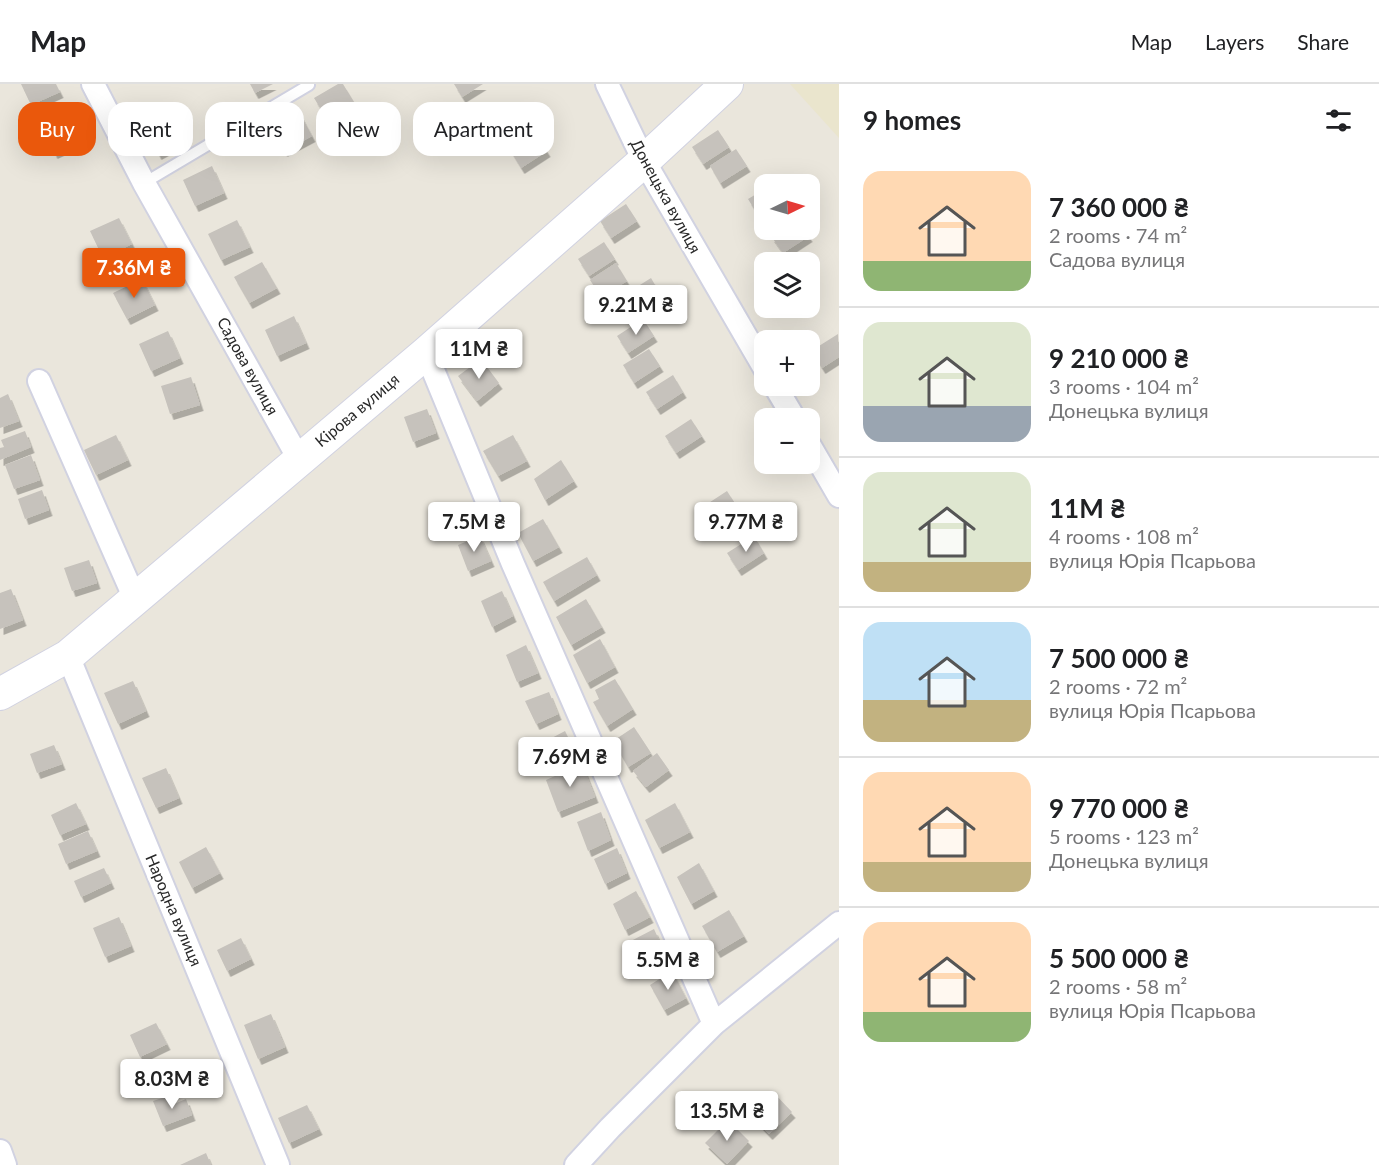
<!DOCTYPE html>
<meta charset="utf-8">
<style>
body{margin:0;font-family:Lato,sans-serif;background:#f6f6f6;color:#202124;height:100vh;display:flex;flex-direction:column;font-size:22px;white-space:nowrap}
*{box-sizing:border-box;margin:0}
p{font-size:20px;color:#757577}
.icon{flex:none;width:33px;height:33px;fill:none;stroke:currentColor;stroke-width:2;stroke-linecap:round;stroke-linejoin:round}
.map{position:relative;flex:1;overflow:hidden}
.drawer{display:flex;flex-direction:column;background:#fff;width:540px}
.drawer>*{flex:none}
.hud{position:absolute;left:18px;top:18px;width:570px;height:54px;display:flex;gap:12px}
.needle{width:39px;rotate:85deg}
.fabs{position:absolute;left:754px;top:90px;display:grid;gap:12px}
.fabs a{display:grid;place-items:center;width:66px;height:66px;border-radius:12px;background:#fff;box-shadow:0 6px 24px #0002;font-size:30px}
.price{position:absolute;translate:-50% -51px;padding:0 14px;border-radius:6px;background:#fff;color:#222;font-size:20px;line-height:39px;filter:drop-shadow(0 2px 3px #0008)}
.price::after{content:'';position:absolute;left:50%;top:36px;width:18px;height:14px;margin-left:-9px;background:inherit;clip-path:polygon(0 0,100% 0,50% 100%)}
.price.on{background:#ea580c;color:#fff}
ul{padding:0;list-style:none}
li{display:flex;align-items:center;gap:18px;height:150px;padding:0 24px}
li+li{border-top:2px solid #e0e0e0}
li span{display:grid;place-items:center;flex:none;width:168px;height:120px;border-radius:18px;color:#555}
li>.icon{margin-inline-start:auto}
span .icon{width:72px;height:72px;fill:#fffc;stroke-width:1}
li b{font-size:26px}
h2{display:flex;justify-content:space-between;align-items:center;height:72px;padding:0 24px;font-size:26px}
.pill{padding:0 21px;border-radius:18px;background:#fff;box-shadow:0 6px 24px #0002;font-size:21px;line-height:54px}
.pill.on{background:#ea580c;color:#fff}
header{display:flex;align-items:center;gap:36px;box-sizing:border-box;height:84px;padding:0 30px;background:#fff;border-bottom:2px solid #e0e0e0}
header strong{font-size:28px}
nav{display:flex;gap:33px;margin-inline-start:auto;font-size:21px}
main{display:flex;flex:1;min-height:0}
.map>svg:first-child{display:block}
.education{fill:#eae5cd}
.building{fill:#c6c2bc;filter:url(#shadow)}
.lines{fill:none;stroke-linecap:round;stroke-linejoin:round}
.lane-casing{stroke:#d1d2e1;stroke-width:14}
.street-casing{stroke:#d1d2e1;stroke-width:26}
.secondary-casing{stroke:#d1d2e1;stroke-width:34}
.lane{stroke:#fff;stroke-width:10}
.street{stroke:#fff;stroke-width:22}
.secondary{stroke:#fff;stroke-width:32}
.labels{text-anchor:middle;stroke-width:6;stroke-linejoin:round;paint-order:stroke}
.street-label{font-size:16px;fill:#292929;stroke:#fff}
</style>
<header>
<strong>Map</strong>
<nav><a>Map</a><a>Layers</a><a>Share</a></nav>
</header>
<main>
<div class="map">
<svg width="839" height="1081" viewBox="0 0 839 1081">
<defs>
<filter id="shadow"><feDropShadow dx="3.5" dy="6" stdDeviation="0" flood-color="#0004"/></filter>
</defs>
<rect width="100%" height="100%" fill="#eae6dc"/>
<!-- education -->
<path class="education" d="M790,0H839V54Z"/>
<!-- building -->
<path class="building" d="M21,0H56L60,8L31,21Z
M250,0H273L255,9Z
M338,0H343L357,23L330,40L314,14Z
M454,0H483L462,13Z
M298,26L312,52L284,67L270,41Z
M487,26L498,43L472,60L461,43Z
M71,29L83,56L54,69L42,42Z
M173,29L186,55L158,70L145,43Z
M718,46L729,63L703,80L692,63Z
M536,50L547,67L521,84L510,66Z
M736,65L747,82L720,99L710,82Z
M212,82L224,109L195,122L183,96Z
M765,105V129L759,133L748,115Z
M626,120L637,137L611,154L600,137Z
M119,134L132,160L103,174L90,147Z
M237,136L250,163L221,176L208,150Z
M781,146H805L809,152L783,169L771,152Z
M604,158L615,175L589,192L578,175Z
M262,178L277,204L249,219L234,193Z
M616,179L627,197L601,213L590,196Z
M651,194L661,211L635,228L624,211Z
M142,195L155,221L127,235L113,209Z
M294,232L306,259L277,272L265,246Z
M643,235L654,252L628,269L617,252Z
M168,247L180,274L151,287L139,260Z
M838,250L839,273L822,284L811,267Z
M649,265L660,282L634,299L623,281Z
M481,275L499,299L477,317L458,292Z
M673,291L683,308L657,325L646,308Z
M191,293L200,321L170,330L161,302Z
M8,310L19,337L0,344V314Z
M427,325L436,349L413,358L404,333Z
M691,335L702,352L676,369L665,352Z
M25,347L31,363L0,376V364L4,363L1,356Z
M116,351L128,376L96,391L84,366Z
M513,351L527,377L498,392L483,367Z
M31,371L40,396L14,405L5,381Z
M561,376L574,397L545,416L534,395Z
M42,406L49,426L25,435L18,415Z
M727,407L738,424L711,441L701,424Z
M458,420L468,443L446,451L436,428Z
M543,435L559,463L533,477L518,449Z
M480,452L491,477L468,487L458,461Z
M754,452L764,469L738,486L727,469Z
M587,473L597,491L554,517L543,498Z
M89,476L97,499L72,507L64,484Z
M11,505L23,536L0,545V509Z
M502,507L513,532L492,543L481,517Z
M586,515L602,543L571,561L556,533Z
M600,555L615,583L587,599L573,571Z
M526,561L538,589L517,598L506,571Z
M615,595L633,625L607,642L593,618L599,615L595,606Z
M133,597L146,627L118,640L104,609Z
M549,608L558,630L536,640L525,617Z
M634,643L651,669L628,683L613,657Z
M565,647L578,673L558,684L546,657Z
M54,661L62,680L37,689L30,670Z
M657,669L669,686L646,703L633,687Z
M582,680L595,713L558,728L546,696Z
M166,684L179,714L156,724L142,694Z
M76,719L86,740L60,751L51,731Z
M675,719L690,748L659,764L645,736Z
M601,728L611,756L588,767L577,738Z
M88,747L97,767L66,780L58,760Z
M206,763L220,789L192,804L179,778Z
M617,764L627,789L605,800L594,775Z
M699,779L714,807L691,820L677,793Z
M104,784L111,799L81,813L74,797Z
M636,807L650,833L625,846L613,820Z
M729,826L744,852L717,868L702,842Z
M119,833L131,862L105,873L93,844Z
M654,845L667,874L641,886L629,858Z
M241,854L251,875L227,887L217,866Z
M672,887L686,914L664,926L650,901Z
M271,930L285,963L258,975L244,941Z
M156,939L167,960L140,973L130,951Z
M772,1007L792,1028L769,1050L749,1029Z
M171,1011L174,1020L186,1015L192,1031L163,1042L153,1017Z
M307,1021L319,1045L289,1059L278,1034Z
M728,1036L749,1057L727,1080L705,1059Z
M206,1069L211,1081H180Z"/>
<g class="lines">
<!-- lane casing -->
<g class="lane-casing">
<path id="lane" d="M144,99L309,1"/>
</g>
<!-- street casing -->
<g class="street-casing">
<path id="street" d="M93,0L144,99L299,375
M607,0L644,77L765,285
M426,269L513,480L714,940
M39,297L135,515
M775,302L794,334
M810,362L839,412
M68,572L278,1081
M0,1067L5,1081
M576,1081L610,1044L714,940L839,839"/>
</g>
<!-- secondary casing -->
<g class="secondary-casing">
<path id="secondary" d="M0,610L68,572L426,269L644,77L727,0"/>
</g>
<!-- lane -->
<use href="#lane" class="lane"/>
<!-- street -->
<use href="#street" class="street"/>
<!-- secondary -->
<use href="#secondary" class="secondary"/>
</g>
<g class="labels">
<!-- street labels -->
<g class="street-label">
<text transform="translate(666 112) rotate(61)" y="6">Донецька вулиця</text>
<text transform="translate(248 282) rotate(61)" y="6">Садова вулиця</text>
<text transform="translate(357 326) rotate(-40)" y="6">Кірова вулиця</text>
<text transform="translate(174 826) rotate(67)" y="6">Народна вулиця</text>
</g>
</g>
</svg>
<div class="fabs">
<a><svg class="needle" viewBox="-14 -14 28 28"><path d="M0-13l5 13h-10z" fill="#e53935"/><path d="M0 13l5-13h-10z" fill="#757577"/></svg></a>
<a><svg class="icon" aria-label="layers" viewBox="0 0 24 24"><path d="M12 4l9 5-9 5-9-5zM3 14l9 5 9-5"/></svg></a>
<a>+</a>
<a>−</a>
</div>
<b class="price on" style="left:134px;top:215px">7.36M ₴</b>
<b class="price" style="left:636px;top:252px">9.21M ₴</b>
<b class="price" style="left:479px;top:296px">11M ₴</b>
<b class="price" style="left:474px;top:469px">7.5M ₴</b>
<b class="price" style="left:746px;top:469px">9.77M ₴</b>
<b class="price" style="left:570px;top:704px">7.69M ₴</b>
<b class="price" style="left:668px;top:907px">5.5M ₴</b>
<b class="price" style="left:172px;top:1026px">8.03M ₴</b>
<b class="price" style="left:727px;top:1058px">13.5M ₴</b>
<div class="hud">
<a class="pill on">Buy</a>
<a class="pill">Rent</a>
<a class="pill">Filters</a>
<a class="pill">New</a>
<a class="pill">Apartment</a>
</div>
</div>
<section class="drawer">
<h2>9 homes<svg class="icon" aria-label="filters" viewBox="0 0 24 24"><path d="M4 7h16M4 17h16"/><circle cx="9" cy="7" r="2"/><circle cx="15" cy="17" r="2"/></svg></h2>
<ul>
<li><span style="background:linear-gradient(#ffd9b3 75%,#8fb573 0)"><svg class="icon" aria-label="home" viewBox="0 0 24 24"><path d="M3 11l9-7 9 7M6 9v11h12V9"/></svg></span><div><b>7 360 000 ₴</b><p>2 rooms · 74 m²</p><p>Садова вулиця</p></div></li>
<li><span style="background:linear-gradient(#dfe7d0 70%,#9aa5b1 0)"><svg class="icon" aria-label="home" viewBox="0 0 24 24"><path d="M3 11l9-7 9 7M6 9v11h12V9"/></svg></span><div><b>9 210 000 ₴</b><p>3 rooms · 104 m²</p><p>Донецька вулиця</p></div></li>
<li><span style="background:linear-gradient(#dfe7d0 75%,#c2b280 0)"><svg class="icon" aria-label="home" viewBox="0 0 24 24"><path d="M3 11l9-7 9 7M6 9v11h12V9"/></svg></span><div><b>11M ₴</b><p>4 rooms · 108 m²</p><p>вулиця Юрія Псарьова</p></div></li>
<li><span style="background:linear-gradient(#bfe0f5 65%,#c2b280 0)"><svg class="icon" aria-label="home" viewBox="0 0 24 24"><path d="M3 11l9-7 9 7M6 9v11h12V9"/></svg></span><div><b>7 500 000 ₴</b><p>2 rooms · 72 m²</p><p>вулиця Юрія Псарьова</p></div></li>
<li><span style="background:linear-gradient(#ffd9b3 75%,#c2b280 0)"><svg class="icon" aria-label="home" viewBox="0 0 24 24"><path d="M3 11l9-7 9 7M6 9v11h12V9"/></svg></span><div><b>9 770 000 ₴</b><p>5 rooms · 123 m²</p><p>Донецька вулиця</p></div></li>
<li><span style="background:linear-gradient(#ffd9b3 75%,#8fb573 0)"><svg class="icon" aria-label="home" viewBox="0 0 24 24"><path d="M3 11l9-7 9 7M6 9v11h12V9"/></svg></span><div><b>5 500 000 ₴</b><p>2 rooms · 58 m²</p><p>вулиця Юрія Псарьова</p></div></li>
</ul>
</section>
</main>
